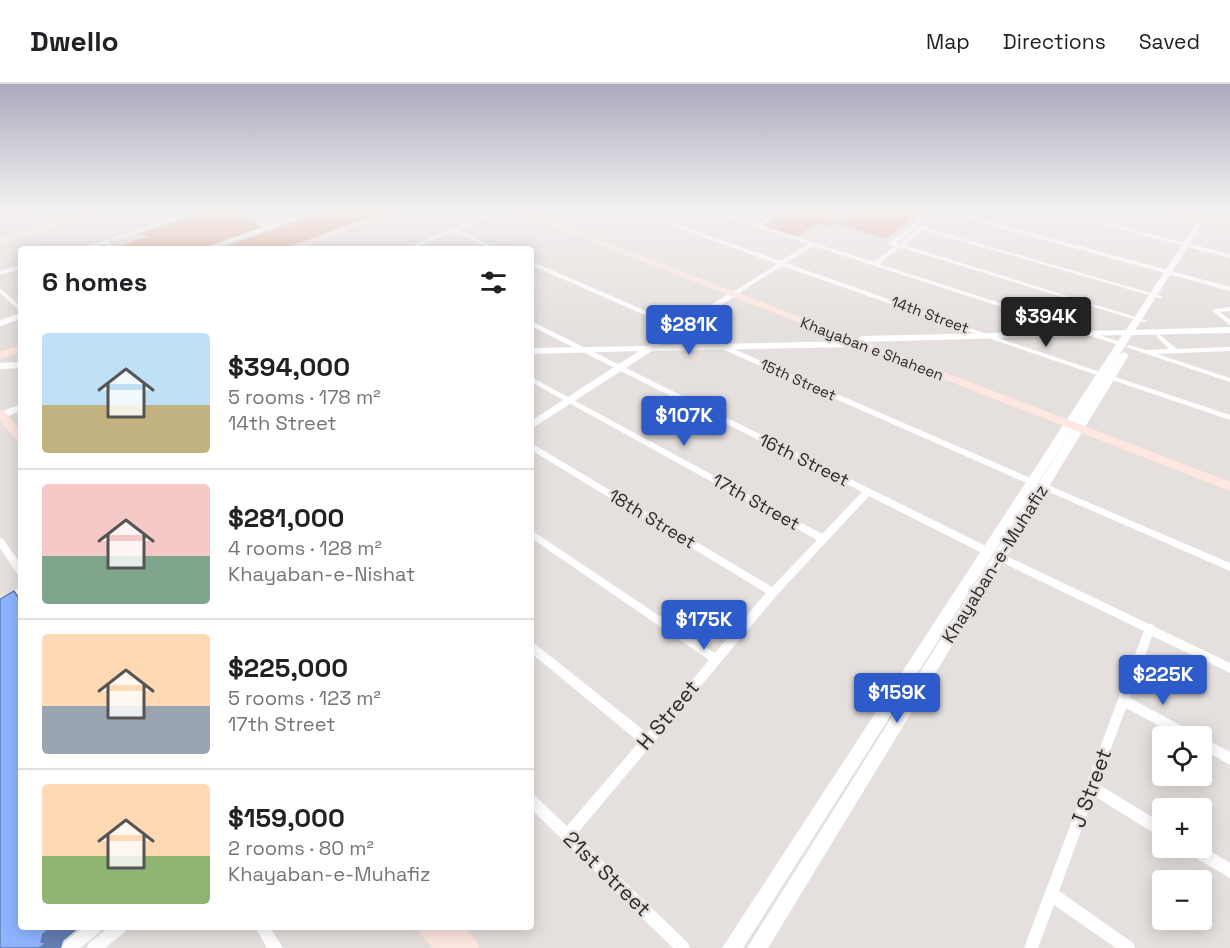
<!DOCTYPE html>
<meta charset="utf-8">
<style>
body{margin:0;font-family:"Space Grotesk",sans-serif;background:#f6f6f6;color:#202124;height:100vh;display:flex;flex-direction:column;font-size:22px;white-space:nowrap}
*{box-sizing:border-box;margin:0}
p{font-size:20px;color:#757577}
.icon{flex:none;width:33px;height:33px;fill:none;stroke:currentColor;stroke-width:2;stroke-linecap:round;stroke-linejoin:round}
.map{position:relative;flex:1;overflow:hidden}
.side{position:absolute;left:18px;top:162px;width:516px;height:684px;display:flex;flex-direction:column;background:#fff;border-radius:6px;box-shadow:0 3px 15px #0003}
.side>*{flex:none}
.buttons{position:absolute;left:1152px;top:642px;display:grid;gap:12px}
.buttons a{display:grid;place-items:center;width:60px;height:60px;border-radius:6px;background:#fff;box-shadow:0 3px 15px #0003;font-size:30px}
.price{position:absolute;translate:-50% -51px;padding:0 14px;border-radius:6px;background:#2e5bca;color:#fff;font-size:20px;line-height:39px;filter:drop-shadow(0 2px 3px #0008)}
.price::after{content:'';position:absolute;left:50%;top:36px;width:18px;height:14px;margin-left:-9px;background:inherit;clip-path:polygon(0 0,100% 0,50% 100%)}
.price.current{background:#222;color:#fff}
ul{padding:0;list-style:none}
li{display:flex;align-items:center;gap:18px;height:150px;padding:0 24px}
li+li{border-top:2px solid #e0e0e0}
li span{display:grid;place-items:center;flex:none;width:168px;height:120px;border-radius:6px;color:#555}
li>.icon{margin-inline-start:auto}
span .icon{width:72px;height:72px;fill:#fffc;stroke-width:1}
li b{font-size:26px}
h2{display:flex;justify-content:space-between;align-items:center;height:72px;padding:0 24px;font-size:26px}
header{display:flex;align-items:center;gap:36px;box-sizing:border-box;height:84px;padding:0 30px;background:#fff;border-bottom:2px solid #e0e0e0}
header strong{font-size:28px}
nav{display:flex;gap:33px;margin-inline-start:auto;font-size:21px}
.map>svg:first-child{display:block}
.green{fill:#e8a996}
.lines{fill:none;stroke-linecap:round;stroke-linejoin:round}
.minor{fill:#fff;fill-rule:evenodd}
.tertiary{fill:#fff;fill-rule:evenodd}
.secondary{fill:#fee7e0;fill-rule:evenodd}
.primary{fill:#fecec0;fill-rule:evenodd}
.shaded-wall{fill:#647eb2}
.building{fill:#8fb4ff;stroke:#647eb2;stroke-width:1.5}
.labels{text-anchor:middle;stroke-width:5;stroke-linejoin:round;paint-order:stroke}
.far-street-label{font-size:15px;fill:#2c2b2a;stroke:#e5e0de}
.street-label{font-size:18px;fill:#2c2b2a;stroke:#e5e0de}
.near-street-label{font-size:21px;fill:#2c2b2a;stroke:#e5e0de}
</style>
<header>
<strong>Dwello</strong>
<nav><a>Map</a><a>Directions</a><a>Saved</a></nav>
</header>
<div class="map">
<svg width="1230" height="864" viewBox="0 0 1230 864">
<rect width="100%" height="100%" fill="#e5e0de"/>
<!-- green -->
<path class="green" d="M213,126H229L263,143L199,165H124L120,162L148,153L140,149Z
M332,126H389L282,165H218L319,130L324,132L339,128Z
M787,126H822L835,130L826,136L839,140L862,126L923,127L886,155L839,140L832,143L818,139L798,152L760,141Z"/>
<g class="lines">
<!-- minor -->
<path class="minor" d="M199,126H207L108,158L118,165H111L103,160L87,165H78Z
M235,126H241L275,145L270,146Z
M296,126H302L313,132L308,133Z
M628,126H635L781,177L808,160L705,126H713L756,140L781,126H787L761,142L874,178L895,162L889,161L890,158L932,126H937L918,141L922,142L941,128L939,126H947L1230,203V207L946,129L926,144L1164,213L1159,214L923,146L904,161L1148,237L1143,238L900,163L879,180L1124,259L1125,260L1122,262L813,162L786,179L1001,255L1230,331V336L997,257L782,182L739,209H735V207L777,180ZM915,144L918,145L899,159H896Z
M1046,126H1055L1230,170V174Z
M451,145H455L500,165H492L451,147Z
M531,177L1035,396L1036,398L1035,400H1029L531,181Z
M21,181V185L0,191V187Z
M0,204L21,223V228L0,209Z
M1230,223V227L1220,228L1230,236V241L1212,227L1215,225Z
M531,237L992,465L994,468L992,471H986L869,412L777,511L576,751L688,859L690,864H673L531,725V710L535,712L567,742L639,658L531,569V558L535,560L647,649L709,576L531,454V446L715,569L766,509L531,366V359L772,503L817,456L531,298V293L822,450L862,408L531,242Z
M1159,250L1177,265L1230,263V267L1157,270L1230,294V298L1126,263L1129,261L1146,266L1169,265L1156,252Z
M1043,399L1230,479V487L1040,404L1039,402L1040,400Z
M0,454L3,455L21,480V492L18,491L0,464Z
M1000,469L1149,540L1154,541L1155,543L1230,579V589L1152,552L1130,614L1193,648L1195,652H1178L1126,624L1098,700L1162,739V752L1157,751L1094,712L1059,807L1133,859L1135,864H1116L1054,821L1038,864H1024L1144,547L997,476L995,473L997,470Z
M21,503V512L0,522V513Z
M1202,653L1230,668V681L1202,665Z
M1202,762L1230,779V794L1187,769L1185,764H1202Z
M84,843H102L100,848L80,864H62L64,859Z
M109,843H127L125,848L105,864H87L89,859Z
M255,843H270L283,864H267Z"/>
<!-- tertiary -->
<path class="tertiary" d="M312,126H322L213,165H202Z
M496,126H505L413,165H403Z
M1205,126H1211L1135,246L1230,243V249L1132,251L743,864H722L1122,251L862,258L858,255L862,252L1126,246Z
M734,206L741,208L661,261L856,257L861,260L856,263L652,267L531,345V337L639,267L531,270V264L648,262Z
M21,229V235L0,242V236Z
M1124,268L1129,271L768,864H747L1119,271Z
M21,278V284L0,285V279Z
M21,320V327L0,335V328Z"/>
<!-- secondary -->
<path class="secondary" d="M24,126H37L0,137V133Z
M98,126H111L0,159V154Z
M389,126H400L298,165H286Z
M511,126H522L1230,398V407Z
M21,261V268L0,275V268Z
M0,326L4,327L21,347V358L17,357L0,337Z
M418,843H464L476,856L479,864H433L421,851Z"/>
<!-- primary -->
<path class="primary" d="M1161,126H1177L1230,138V144Z"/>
</g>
<!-- shaded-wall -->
<path class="shaded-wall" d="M52,843H80L63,857L61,864H39L43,850Z"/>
<!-- building -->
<path class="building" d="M14,507L21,517V843H52L43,850L41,858L46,859L39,864H0V515Z"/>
<!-- sky -->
<linearGradient id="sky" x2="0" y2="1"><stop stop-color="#adaabe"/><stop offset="0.51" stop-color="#f3f1f0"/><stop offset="1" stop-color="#f3f1f0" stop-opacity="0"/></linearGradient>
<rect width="1230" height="247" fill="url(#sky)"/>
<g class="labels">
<!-- far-street labels -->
<g class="far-street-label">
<text transform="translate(930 231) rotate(20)" y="5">14th Street</text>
<text transform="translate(872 265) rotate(21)" y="5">Khayaban e Shaheen</text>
<text transform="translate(798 296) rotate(24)" y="5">15th Street</text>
</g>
<!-- street labels -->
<g class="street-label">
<text transform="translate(804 376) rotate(26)" y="6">16th Street</text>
<text transform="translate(756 418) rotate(29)" y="6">17th Street</text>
<text transform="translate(652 435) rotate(31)" y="6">18th Street</text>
<text transform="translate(995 480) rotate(-58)" y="6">Khayaban-e-Muhafiz</text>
</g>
<!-- near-street labels -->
<g class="near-street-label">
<text transform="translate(668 631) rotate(-50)" y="7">H Street</text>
<text transform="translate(1091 704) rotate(-70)" y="7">J Street</text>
<text transform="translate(607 790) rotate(44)" y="7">21st Street</text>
</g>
</g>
</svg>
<div class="buttons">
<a><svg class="icon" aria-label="locate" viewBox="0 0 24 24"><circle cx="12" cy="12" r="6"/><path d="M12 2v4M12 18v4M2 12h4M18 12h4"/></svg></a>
<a>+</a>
<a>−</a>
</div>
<b class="price current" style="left:1046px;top:264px">$394K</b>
<b class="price" style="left:689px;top:272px">$281K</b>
<b class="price" style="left:684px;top:363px">$107K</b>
<b class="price" style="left:704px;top:567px">$175K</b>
<b class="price" style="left:1163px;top:622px">$225K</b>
<b class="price" style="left:897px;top:640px">$159K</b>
<section class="side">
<h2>6 homes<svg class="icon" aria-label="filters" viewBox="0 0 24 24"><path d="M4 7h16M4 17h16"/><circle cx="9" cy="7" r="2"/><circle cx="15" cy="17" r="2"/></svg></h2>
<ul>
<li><span style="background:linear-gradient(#bfe0f5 60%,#c2b280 0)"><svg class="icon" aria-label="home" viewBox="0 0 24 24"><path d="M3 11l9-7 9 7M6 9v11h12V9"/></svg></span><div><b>$394,000</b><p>5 rooms · 178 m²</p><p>14th Street</p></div></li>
<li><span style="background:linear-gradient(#f6c9c9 60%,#7fa58c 0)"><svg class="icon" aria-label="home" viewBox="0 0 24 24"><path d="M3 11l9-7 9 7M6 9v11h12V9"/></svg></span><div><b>$281,000</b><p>4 rooms · 128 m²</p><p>Khayaban-e-Nishat</p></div></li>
<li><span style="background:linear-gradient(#ffd9b3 60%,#9aa5b1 0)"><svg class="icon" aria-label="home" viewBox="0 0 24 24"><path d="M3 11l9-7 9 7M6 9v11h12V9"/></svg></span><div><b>$225,000</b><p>5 rooms · 123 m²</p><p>17th Street</p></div></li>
<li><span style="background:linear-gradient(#ffd9b3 60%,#8fb573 0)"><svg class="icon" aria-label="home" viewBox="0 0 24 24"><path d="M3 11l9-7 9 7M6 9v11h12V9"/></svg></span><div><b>$159,000</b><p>2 rooms · 80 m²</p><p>Khayaban-e-Muhafiz</p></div></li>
</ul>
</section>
</div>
